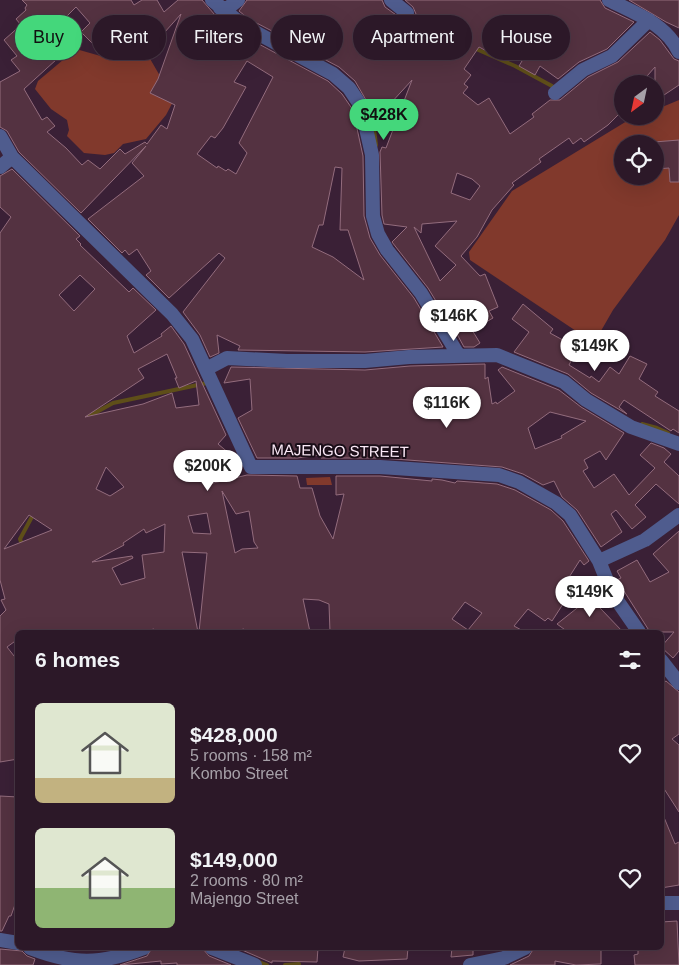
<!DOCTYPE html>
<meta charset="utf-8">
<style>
body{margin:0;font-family:Arial,sans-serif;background:#382534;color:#f1f3f6;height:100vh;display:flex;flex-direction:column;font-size:19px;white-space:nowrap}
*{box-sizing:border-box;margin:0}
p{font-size:16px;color:#a6a0a8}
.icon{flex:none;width:28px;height:28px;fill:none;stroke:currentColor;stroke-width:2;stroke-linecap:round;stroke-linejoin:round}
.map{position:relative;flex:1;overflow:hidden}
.details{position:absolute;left:15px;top:630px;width:649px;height:320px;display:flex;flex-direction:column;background:#2c1828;border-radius:8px;box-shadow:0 5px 20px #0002,0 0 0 1px #483745}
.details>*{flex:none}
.hud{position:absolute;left:15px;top:15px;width:650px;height:45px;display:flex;gap:10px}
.needle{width:32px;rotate:213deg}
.buttons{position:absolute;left:614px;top:75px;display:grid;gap:10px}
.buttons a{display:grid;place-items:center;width:50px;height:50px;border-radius:50%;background:#2c1828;box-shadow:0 5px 20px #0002,0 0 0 1px #483745;font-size:25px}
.price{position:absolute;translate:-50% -42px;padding:0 11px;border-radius:18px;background:#fff;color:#222;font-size:16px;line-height:32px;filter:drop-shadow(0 1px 2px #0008)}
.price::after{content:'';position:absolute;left:50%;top:30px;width:15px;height:11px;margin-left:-8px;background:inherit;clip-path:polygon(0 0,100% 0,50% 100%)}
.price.on{background:#44d77b;color:#111}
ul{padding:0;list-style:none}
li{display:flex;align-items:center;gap:15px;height:125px;padding:0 20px}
li span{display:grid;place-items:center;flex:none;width:140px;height:100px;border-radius:8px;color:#555}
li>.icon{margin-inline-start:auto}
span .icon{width:60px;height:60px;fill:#fffc;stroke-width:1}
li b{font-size:21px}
h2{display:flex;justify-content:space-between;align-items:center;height:60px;padding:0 20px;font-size:21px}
.chip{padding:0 18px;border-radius:22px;background:#2c1828;box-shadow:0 5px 20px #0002,0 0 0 1px #483745;font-size:18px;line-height:45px}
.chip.on{background:#44d77b;color:#111}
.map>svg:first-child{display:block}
.green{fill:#81392c;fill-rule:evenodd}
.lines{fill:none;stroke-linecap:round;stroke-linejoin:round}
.stream{stroke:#5e4e19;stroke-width:4}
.building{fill:#543241;stroke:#936c7d;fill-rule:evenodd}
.minor{stroke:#4f5c8e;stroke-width:14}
.labels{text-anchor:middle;stroke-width:4;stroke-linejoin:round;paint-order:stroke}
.street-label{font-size:15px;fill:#fbe9f7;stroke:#1a0e18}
</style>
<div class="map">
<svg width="679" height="965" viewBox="0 0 679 965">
<rect width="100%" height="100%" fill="#3a2036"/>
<!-- green -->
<path class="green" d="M76,49L104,57L121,53L149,57L160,76L177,94L166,115L146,139L123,144L114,153L105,155L84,153L67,136L69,130L67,120L51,109L35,89L38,81Z
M679,100V215L665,240L613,310L594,343L470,260L469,252L512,191L627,121L638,116H655V110ZM622,144H655V176H622Z
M330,477L332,485H307L306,478Z"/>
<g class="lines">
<!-- stream -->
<path class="stream" d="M474,48L515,66L552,86
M366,106L372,113L376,145
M84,419L113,403L207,383
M642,424L657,428L668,433
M23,547L20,539L34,513
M259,962L267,965
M285,965L299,964"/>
</g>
<!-- building -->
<path class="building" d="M22,0H131L134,5L142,0H157L164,12L178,0H202L215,15L240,34L328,81L342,94L353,110L363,156L364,216L370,238L380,255L414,298L443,347L365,352L238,350L240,346L217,335L219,353L210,357L200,335L183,312L225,258L219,253L169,298L146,275L151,271L137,249L129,255L125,250L122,253L88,219L144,176L132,163L146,146L81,213L19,152L7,131L0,127V82L20,71L11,60L17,56L4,40L21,25L16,19L26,10L25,8L27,5ZM76,7L90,23L81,32L103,54L114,43L121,50L132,39L147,52L181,14L158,79L150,93L175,105L167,129L161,125L147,144L145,142L125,154L120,149L100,169L88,160L82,165L66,148L47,132L55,126L47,117L42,120L24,89L79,39L62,21ZM247,61L273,77L239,143L247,153L236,174L228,169L226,171L218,166L217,168L197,154L211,136L215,138L223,128L246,87L234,82ZM335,167L342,168L340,230H348L364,280L333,257L312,247L319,225H323Z
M247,0H382L385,7L406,22L413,19L416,14L413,7L405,0H600L605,8L634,22L607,49L579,62L558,79L540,66L535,75L519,66L522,61L500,48L496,56L479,47L464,69L471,75L464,84L468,87L463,93L478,105L489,98L510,134L534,117L532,114L550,100H560L588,77L618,62L650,32L660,40L674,59L679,61V85L655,101V67L640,84H622V111L608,125L584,142L581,138L573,144L569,138L539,159L541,162L512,183L514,185L492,210L477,237L461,256L480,276L485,274L498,307L489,311L493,318L472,330L480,343L474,347H464L444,310L442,311L428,288L392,242L407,227L384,224L382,215L380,152L382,147L386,148L412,80L379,116L370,107L355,81L339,67L320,57L323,53L314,46L328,29L299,21L289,40L249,19L239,11ZM457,173L472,179L480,186L470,200L451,193ZM457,221L435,246L456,265L440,281L414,227L421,233L422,224Z
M629,0H679V28L666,22Z
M679,140V182H670L669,168L656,169L654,142Z
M12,169L80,236L76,239L81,244L80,245L129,292L133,288L156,310L127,336L134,353L162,336L161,334L171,326L184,344L226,435L218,444L230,454L205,485L247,475L297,476L300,488H312L320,516L333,539L344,494L336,495V476H380L432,481V479L442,480L455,483L457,481L497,484L515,490L551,510L563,521L589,561L584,565L580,560L566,582L574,587L552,621L548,618L545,621L528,609L514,626L525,632H426L422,630L420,632H330L329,604L319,600L303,599L310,632H245L244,629L230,632H199L207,553L182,552L198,632H154V629L141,632H18V639L7,647L18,661V759L0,762V616L6,610L1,600L5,599L0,580V233L11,217L0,207V176ZM80,275L95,289L74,311L59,295ZM167,354L177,378H175L179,388L196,381L199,405L176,408L172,393L143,404L85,417L144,378L138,369ZM106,467L124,487L110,496L96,489ZM222,491L236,514L249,511L254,542L258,548L242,549L235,553ZM207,513L211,534L193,533L188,516ZM29,515L52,530L4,549ZM165,524L164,552L142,555L145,578L121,585L112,568L133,558L132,556L92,562L124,545L123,543L144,529L146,533ZM465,602L482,613L468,630L452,619Z
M523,304L553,329L550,333L570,344L566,351L574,355L569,365L590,378L591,376L599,382L610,367L619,374L630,356L647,364L639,379L658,392L655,396L679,411V433L673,429L671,431L624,400L619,407L627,414L591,393L568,374L514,352L529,332L512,319Z
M485,364V379L488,377L492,404L496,402L497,404L515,391L498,370L502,367L559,390L581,407L624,433L606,460L600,451L584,460L588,468L583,471L594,488L614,474L629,495L655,468L640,455L651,443L664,448L671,454L664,462L679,476V504L656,484L635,505L646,517L632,529L616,510L611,514L622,532L601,547L577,510L562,497L554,481L543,485L523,474L502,467L381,458H321V455L297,458H257L238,418L252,410L250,379L224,383L231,367L365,370L410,366ZM550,412L586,421L561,436L562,438L535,449L528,428Z
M679,531V651L673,658L661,647L674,632H650L617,580L621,578L617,571L637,560L650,582L669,572L653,554Z
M601,589L606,600L600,608L623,632H568L557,624Z
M666,681L679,692V734L672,739L679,745V812L661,784V684Z
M0,796L18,797V896L11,916H9L2,931H0Z
M661,810L675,844L679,842V885L661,888Z
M677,921L679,965H635L634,955L638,954V948H661V922Z
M152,948H197L203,949L209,956L231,965H177V963L161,964V961L120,965L147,956Z
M242,948H318L317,962L272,961V963L242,950Z
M345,948H408L407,959L359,961L343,957Z
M452,948H473V955L451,957Z
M534,948H601V964L576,965L555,961V965H510L529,956Z
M0,949L22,951L27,956L35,959L33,965H0Z"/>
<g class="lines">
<!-- minor -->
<path class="minor" d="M212,0L244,26L333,74L349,88L361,106L372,155L373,216L378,234L387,250L421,293L459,356
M391,0L407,13
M609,0C635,13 666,24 679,52
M220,8H228L238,0
M555,93L583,70L612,56L649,20
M0,136L12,157L172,314L192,339L251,467H380L499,475L519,482L556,503L570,515L599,561L645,540L679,515
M0,167L12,157
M206,369L227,358L287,361H365L409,357L497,355L564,382L586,400L631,427L679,444
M599,561L612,593L639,632
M661,660L679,683
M661,903H679
M0,940L18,943
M30,948C74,965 100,965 144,948
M212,948L255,965
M470,965L504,958L525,948"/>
</g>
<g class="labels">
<!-- street labels -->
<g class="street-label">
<text transform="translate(340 451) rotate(1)" y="5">MAJENGO STREET</text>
</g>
</g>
</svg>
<div class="buttons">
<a><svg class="needle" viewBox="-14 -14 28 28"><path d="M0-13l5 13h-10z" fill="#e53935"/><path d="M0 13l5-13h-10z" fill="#a6a0a8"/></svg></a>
<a><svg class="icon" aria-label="locate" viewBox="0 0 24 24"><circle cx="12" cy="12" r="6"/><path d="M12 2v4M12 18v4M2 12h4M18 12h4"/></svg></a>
</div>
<b class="price on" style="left:384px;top:141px">$428K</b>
<b class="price" style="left:454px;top:342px">$146K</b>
<b class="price" style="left:595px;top:372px">$149K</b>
<b class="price" style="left:447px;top:429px">$116K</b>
<b class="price" style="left:208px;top:492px">$200K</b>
<b class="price" style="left:590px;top:618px">$149K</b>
<div class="hud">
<a class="chip on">Buy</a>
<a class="chip">Rent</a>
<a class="chip">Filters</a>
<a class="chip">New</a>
<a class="chip">Apartment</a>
<a class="chip">House</a>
</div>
<section class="details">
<h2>6 homes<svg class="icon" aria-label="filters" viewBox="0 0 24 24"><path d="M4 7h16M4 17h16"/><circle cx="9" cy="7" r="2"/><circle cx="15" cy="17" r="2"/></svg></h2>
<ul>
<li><span style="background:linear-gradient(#dfe7d0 75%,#c2b280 0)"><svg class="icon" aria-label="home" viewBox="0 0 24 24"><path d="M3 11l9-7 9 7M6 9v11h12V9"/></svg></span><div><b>$428,000</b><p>5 rooms · 158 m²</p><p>Kombo Street</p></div><svg class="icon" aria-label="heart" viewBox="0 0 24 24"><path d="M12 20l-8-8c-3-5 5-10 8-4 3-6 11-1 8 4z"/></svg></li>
<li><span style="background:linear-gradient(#dfe7d0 60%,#8fb573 0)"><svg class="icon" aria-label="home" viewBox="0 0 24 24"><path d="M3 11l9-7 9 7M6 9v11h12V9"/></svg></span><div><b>$149,000</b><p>2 rooms · 80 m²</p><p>Majengo Street</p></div><svg class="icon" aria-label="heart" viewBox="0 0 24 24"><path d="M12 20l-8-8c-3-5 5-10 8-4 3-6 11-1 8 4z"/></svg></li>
</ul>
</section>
</div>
